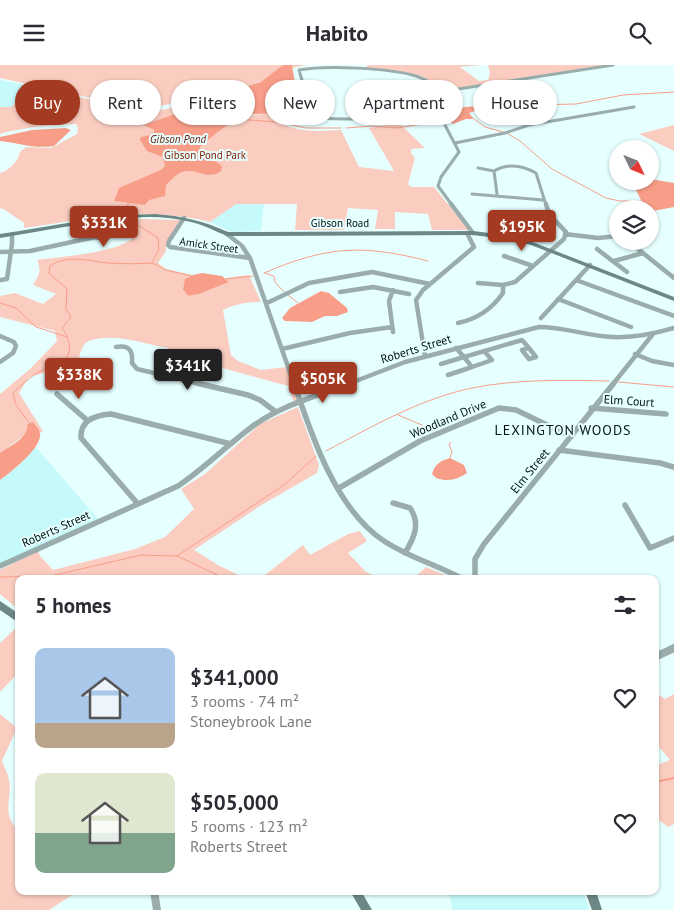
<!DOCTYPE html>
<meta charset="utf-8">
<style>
body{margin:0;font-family:"PT Sans",sans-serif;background:#f7f7f7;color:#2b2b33;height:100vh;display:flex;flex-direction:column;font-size:19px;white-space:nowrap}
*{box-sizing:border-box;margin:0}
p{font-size:16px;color:#7c7c81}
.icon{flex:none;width:28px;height:28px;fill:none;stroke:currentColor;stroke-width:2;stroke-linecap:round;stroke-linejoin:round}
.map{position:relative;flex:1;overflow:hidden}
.sheet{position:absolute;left:15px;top:510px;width:644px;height:320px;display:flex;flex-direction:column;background:#fff;border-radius:10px;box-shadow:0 1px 4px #0004}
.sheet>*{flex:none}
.hud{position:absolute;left:15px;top:15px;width:645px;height:45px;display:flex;gap:10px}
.needle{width:32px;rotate:133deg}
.fabs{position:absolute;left:609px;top:75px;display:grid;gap:10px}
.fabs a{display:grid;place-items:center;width:50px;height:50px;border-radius:50%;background:#fff;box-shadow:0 1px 4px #0004;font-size:25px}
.price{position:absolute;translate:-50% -42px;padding:0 11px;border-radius:5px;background:#a33a21;color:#fff;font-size:16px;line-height:32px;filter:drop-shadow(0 1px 2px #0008)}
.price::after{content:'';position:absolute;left:50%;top:30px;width:15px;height:11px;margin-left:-8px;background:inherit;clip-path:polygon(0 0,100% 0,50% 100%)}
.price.active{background:#222;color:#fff}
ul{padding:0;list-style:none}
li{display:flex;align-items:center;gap:15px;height:125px;padding:0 20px}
li span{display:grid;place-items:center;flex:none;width:140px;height:100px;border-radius:10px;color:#555}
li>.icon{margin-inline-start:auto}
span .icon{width:60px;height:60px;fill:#fffc;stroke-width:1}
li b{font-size:21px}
h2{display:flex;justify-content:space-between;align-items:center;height:60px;padding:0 20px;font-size:21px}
.pill{padding:0 18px;border-radius:22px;background:#fff;box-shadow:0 1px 4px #0004;font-size:18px;line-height:45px}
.pill.active{background:#a33a21;color:#fff}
header{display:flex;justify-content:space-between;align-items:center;height:65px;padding:0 20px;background:#fff;font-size:22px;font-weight:700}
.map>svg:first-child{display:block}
.built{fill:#c5f9fa}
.green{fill:#fbcdc1}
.water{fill:#f89e88}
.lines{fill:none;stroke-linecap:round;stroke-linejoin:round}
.stream-far1{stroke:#f89e88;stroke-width:1}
.stream{stroke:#f89e88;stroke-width:2}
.street-far3{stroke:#9aacac;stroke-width:3}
.street-far2{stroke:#9aacac;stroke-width:4.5}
.street-far1{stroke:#9aacac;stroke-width:5.5}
.street{stroke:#9aacac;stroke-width:8}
.secondary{fill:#6d8787;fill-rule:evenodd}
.labels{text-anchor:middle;stroke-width:4;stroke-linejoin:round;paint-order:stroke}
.far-water-label{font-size:11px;font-style:italic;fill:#6b1d0a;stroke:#e6ffff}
.far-park-label{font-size:11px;fill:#841d00;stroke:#e6ffff}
.far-street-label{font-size:11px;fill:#031112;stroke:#e6ffff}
.street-label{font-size:12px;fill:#031112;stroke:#e6ffff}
.neighbourhood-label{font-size:14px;letter-spacing:1px;fill:#031112;stroke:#e6ffff}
</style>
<header><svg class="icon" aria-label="menu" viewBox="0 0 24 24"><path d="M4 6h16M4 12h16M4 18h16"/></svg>Habito<svg class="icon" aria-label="search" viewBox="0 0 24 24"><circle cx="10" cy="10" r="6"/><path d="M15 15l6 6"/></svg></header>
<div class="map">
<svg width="674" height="845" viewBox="0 0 674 845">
<rect width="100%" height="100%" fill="#e6ffff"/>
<!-- built -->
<path class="built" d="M0,15L44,24L10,42H0Z
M236,139H264L261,166L232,167L210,157Z
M35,381L98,454L0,499V415L20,399Z
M448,826H583L589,845H453Z"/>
<!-- green -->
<path class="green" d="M0,0H307L292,3L295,18L292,25L266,15L204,36L201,35L203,28L199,27L213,19L207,17V19L186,31L173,34L170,39L160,41L123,40L0,13Z
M368,0H483L460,2L479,16L488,15L490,8L488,0H606L444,25L422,11L365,3Z
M44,24L124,42L161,45L199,37L186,45L238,52L280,47L293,51L283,59C300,68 322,66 341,65L359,102L394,106L369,63L399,58L425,83L411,84V88L415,93L408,119L411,122H434L469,165H432L428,149L395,147V164H375L378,145L348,143L344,165H295L297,139H236L210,157C148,141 86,154 24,163V158L2,143L0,144V108C9,106 19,95 20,87L26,82L51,83L77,69L78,63L76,59C51,60 23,62 0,69V42H10Z
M674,60V86L639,69Z
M140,154L180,155L166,179V186L158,198L166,204L193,210L188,212L183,222L188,231L199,229L229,217L225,213L249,210L261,237C247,237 236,239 223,245L231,290L238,296L261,305L286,302L298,336L294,337L288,321L167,288L168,283C144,279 113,267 89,276C83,278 81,286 79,292L114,308L100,319L62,303L29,312L19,328L43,366L40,368L33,357L27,359L28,365L26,369L0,388V329L30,304L57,276L55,266L0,252V231L15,228L43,239L56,229L33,220C39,210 42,206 37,195C64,191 110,189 132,174L130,165L115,159L103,158Z
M298,342L319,400L317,408L260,441L194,485L218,500L247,514H19V545L0,529V505L38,486L40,491L53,505L135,484L165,472L194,444L181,424L205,409L260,359Z
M360,466L367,476L348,488L366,507L381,514H260L303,480L310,490L348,469Z
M426,502L455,514H413Z
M18,561L19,607L0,627V578Z
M655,627L665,634L674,629V759L668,762L655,752V701L670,695L655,677Z
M0,649L17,663L2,696C4,702 8,708 9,715C13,731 0,751 19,765V826H78L49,845H0Z"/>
<!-- water -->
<path class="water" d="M283,0H292L295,18L292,25L299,32C289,54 261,46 241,51C237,52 204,77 200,82L201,86L222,101L221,106C207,116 196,102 182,107C176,109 171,115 166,120L165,131L149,135L145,140L114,136L119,123L161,105L165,101L163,92L147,86L140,75L141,72L151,70L154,67V65L144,60L184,46L214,32L261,17Z
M486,40L489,41L469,48L474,54H466L453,59L448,55L446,44Z
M66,63L71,65L54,81C35,84 18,78 0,76V72L32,65Z
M650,114L674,118V142L653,146L644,141L632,117L650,116Z
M202,208L222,211L229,217L199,229L188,231L183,224L185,214L193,210Z
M321,226L329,228L347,243L348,247L337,251H325L312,257L285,256L282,253L290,243Z
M33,357C36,361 41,366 40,371C39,385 11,407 0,415V388C10,381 30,372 27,359Z
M450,393L464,400L467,408C457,415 448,417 436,413L432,409C435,399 440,396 450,393Z"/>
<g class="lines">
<!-- stream-far1 -->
<path class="stream-far1" d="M489,41L576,39L623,30L674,27
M237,54L277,57L306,63H341
M474,54L485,62L503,67
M445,55H448
M346,63L372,61L397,63L441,56
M508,69L520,76L552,104L606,133L620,136H640
M129,137L124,149L127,153L158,173L159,185L152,197
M152,198L166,205L191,211
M264,208C327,181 362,179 428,196
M265,208L274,211L275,217L284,227
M226,214L253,211
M288,230L298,238
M0,238L16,243L36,262L67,272
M618,317L674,322
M398,350L422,360
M30,359L16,340L13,328C21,320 31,311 41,306C45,304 51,303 55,301C74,293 72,277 62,263L71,252L66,244L67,224L49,208L50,201C67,189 89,196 108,198C123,199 137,199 152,198
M326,386C373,361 420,334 472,323C517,314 564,315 609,316
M450,393L452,387L449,379L451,377
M177,491L284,420L316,391
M0,512L51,511L141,490L177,491L226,514"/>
<!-- stream -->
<path class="stream" d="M655,717L674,713"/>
<!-- street-far3 -->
<path class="street-far3" d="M443,26C434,20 426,14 416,11C389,3 326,0 299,5L304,22L309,28L306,39L299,47L300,50C332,56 383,56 413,44C423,40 429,31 439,27L613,0
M430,31L459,87L441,112L438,121L452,140
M455,78L505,68L529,60L634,42
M478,103L494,106
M472,129L543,135
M497,129L494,106C508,98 522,100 536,108L546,140"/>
<!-- street-far2 -->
<path class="street-far2" d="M451,139L473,168
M184,153L169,176L168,180L170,182L250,193
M492,154L514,156L549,149
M612,163L618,168
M103,168L109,171L105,174L95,172Z
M227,169L242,181L250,193L294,319
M565,169L598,173L618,171
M628,176L674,213
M597,184L627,207
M0,187L30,186L95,172
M504,191L533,201
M614,196L643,188
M0,215L7,214L12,179V169
M576,215L674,251
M478,218L503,220L515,217L564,174L566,167L549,149L546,139
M393,225L389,236L393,267
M340,227L373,222L409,229
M558,234L631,262
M267,238L309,218L372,207L430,219
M541,253L590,200
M458,258C477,254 492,244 503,228V220
M0,271L14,277L16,281L13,288L0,297
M116,282C129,280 133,285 132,298L137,304L201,319
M456,283L464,292L522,275L529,283
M529,283L536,292L529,294L522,285Z
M282,284L350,268L392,262
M635,289L652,296L674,300
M425,291L416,235L423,225L474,182L467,168
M441,299L464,292L472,302L448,310
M472,302L492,295L484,286
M348,319L405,297L539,262C564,262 588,271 612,272C633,273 654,269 674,263
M613,319L653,269"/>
<!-- street-far1 -->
<path class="street-far1" d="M196,318L248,330L260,335L276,347
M294,318C311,369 336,445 384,476C408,492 437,500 463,514
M57,329L88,356
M591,343L666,349
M559,385L660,398L674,402
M339,423L420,376L499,343L516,345L570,371
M393,438L410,443C421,459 414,473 405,488
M138,439L81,373C80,355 96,350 111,349L231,379
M625,440L650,483L674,473
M0,501L178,421C205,403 227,380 253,361C282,340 319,330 351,318
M475,514V494L484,479L614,318"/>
<!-- street -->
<path class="street" d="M655,592L674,583
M154,826L157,845"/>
<!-- secondary -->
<path class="secondary" d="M155,149C182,151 204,156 228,167L473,166L514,171L535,178L674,232V236L531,180L513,175L473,170L227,171C215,166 204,160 191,157C157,148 121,153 88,158C58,163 29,168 0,173V169C52,161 103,150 155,149Z
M0,536L19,549V558L0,545Z
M350,826H361L372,845H361Z
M585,826H596L602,845H592Z"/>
</g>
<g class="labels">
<!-- far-water labels -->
<g class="far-water-label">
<text x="178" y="78">Gibson Pond</text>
</g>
<!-- far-park labels -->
<g class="far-park-label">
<text x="205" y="94">Gibson Pond Park</text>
</g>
<!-- far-street labels -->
<g class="far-street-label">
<text x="340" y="162">Gibson Road</text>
<text transform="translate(209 180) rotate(8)" y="4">Amick Street</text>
</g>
<!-- street labels -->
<g class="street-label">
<text transform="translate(416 284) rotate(-17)" y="4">Roberts Street</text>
<text transform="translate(629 336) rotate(4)" y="4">Elm Court</text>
<text transform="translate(448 354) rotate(-23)" y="4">Woodland Drive</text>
<text transform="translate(530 406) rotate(-51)" y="4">Elm Street</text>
<text transform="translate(56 464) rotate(-24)" y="4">Roberts Street</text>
</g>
<!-- neighbourhood labels -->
<g class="neighbourhood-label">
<text x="563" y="370">LEXINGTON WOODS</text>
</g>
</g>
</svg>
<div class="fabs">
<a><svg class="needle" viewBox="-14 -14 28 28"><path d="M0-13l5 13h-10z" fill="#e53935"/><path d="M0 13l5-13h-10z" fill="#7c7c81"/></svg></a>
<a><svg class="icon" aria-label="layers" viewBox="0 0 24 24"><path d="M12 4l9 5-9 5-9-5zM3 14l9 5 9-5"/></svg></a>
</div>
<b class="price" style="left:104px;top:183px">$331K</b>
<b class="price" style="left:522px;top:187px">$195K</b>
<b class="price active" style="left:188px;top:326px">$341K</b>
<b class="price" style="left:79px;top:335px">$338K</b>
<b class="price" style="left:323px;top:339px">$505K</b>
<div class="hud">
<a class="pill active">Buy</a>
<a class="pill">Rent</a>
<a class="pill">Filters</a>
<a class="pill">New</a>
<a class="pill">Apartment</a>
<a class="pill">House</a>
</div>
<section class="sheet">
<h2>5 homes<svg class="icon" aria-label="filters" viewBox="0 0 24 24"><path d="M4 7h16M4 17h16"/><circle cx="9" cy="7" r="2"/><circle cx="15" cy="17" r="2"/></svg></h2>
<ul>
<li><span style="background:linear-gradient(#a9c7e8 75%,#b9a48a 0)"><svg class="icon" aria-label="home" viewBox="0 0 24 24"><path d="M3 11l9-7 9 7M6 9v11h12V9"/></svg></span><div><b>$341,000</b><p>3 rooms · 74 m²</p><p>Stoneybrook Lane</p></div><svg class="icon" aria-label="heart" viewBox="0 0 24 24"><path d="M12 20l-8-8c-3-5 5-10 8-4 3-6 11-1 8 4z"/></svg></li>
<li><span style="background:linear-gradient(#dfe7d0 60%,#7fa58c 0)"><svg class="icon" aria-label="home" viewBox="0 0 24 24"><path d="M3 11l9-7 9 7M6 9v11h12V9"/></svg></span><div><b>$505,000</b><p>5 rooms · 123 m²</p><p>Roberts Street</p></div><svg class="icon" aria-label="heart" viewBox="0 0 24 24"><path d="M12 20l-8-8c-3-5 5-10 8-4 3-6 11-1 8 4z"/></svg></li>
</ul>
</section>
</div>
